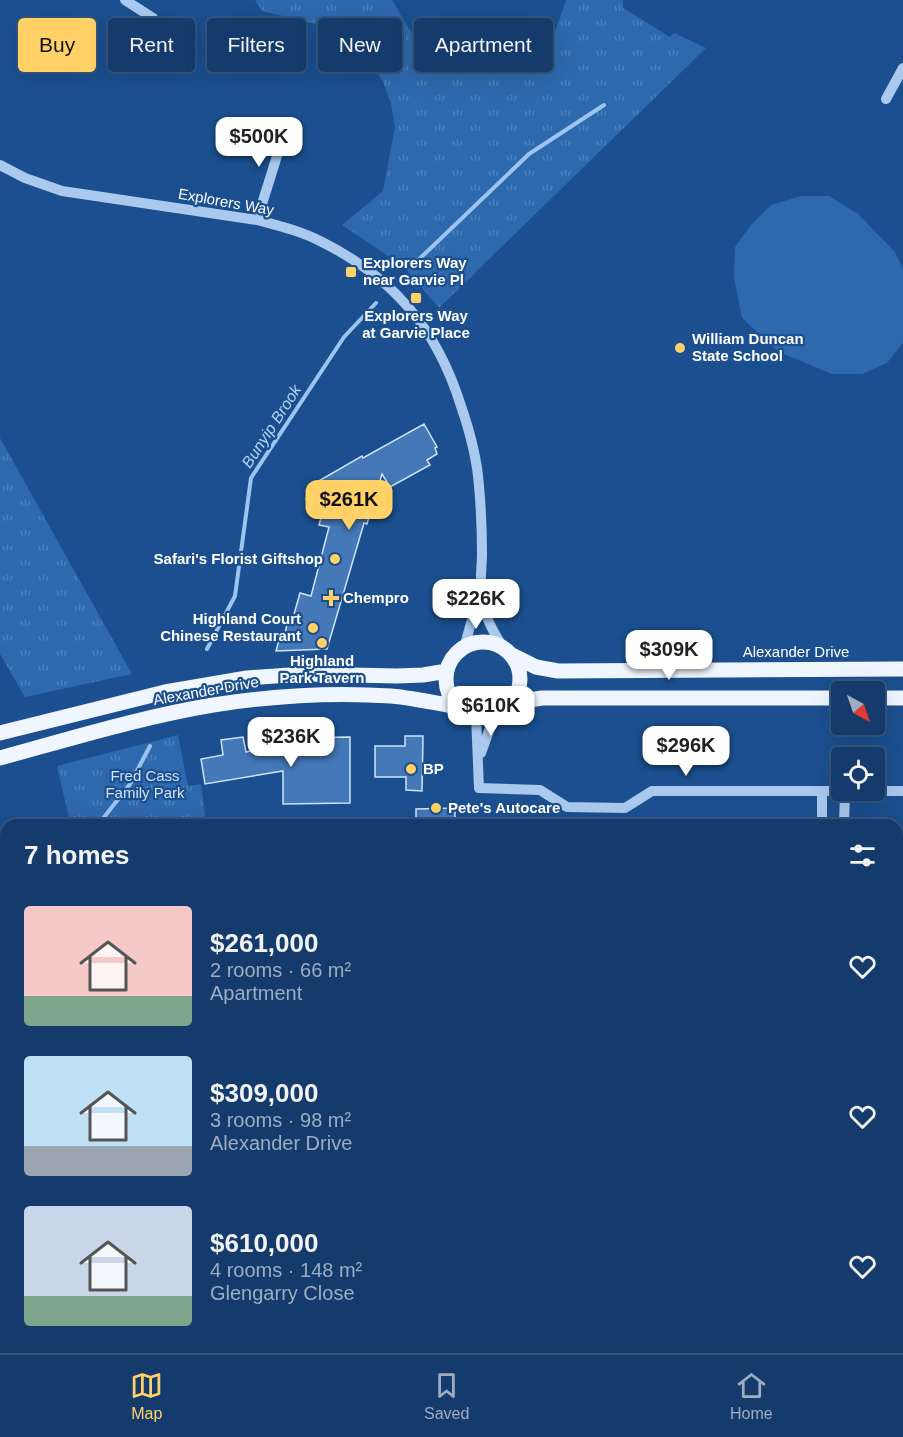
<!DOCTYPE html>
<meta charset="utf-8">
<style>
body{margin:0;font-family:Arial,sans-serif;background:#214673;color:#f1f3f6;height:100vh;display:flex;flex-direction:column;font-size:22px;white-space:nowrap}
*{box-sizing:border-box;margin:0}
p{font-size:20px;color:#9dadc1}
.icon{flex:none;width:33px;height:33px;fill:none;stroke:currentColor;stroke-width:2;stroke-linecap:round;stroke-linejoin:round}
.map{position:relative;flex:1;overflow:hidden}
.drawer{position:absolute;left:0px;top:819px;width:903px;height:534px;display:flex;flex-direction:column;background:#143b6b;border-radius:18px 18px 0 0;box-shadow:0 6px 24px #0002,0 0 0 2px #33557e}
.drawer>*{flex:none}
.guide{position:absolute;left:18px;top:18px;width:600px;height:54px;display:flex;gap:12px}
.needle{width:39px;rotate:140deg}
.controls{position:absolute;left:831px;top:681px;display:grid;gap:12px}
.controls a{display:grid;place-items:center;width:54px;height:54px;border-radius:6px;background:#143b6b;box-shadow:0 6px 24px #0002,0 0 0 2px #33557e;font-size:30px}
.price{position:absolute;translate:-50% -51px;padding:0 14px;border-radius:12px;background:#fff;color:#222;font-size:20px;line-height:39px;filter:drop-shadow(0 2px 3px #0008)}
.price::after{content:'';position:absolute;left:50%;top:36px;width:18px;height:14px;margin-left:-9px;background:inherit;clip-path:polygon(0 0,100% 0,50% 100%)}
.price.active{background:#ffd166;color:#111}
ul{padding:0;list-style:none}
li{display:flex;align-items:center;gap:18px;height:150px;padding:0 24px}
li span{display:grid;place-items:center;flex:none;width:168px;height:120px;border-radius:6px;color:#555}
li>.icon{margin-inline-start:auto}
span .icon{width:72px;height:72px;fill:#fffc;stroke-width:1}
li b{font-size:26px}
h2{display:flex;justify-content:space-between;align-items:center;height:72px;padding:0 24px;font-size:26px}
.chip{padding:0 21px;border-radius:6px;background:#143b6b;box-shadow:0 6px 24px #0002,0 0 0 2px #33557e;font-size:21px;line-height:54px}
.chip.active{background:#ffd166;color:#111}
.tab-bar{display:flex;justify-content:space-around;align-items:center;height:84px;border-top:2px solid #33557e;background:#143b6b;font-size:16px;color:#9dadc1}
.tab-bar a{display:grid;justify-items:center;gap:3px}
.tab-bar .active{color:#ffd166}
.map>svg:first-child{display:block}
.park{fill:url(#park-tufts)}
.garden{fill:#2e69ad}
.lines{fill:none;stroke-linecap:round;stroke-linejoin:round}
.stream{stroke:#9cc4f0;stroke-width:4}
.building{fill:#4478b7;stroke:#cfe3fa;stroke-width:1.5}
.minor{stroke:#a9c9ee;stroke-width:10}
.major{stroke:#f0f6ff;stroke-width:15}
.poi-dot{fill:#ffd166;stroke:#1b4f8f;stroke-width:2}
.labels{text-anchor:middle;stroke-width:4.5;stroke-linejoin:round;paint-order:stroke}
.street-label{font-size:15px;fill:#fff;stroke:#1b4f8f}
.poi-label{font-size:15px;font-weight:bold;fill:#fff;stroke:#1b4f8f;text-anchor:start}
.park-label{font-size:15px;fill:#cfe3fa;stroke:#1b4f8f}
.water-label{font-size:16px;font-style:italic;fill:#b5d3f5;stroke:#1b4f8f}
</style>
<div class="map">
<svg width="903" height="1353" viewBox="0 0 903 1353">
<defs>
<pattern id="park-tufts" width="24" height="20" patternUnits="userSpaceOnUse" patternTransform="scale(1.5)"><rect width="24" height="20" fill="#2e69ad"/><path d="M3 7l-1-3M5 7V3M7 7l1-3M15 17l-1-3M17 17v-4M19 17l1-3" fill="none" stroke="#4d80b9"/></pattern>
</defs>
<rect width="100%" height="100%" fill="#1b4f8f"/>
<!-- park -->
<path class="park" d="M255,0H392L414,37L419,28L477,42L479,57L551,43L566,0H623V8L670,37L674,33L706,48L439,308L403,266L342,225L383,191L395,126L391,104L383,82L366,53L329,27L262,11Z
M0,438L132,674L25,697L0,654Z
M178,735L188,786L201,784L206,825H63L69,818L57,766Z
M6,878V1090L0,1097V894Z"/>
<!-- garden -->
<path class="garden" d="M801,196H829L858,214L895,252L903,269V343L887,363L862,374H832L779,352L742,318L734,278L735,247L751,225L771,205Z"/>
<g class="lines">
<!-- stream -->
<path class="stream" d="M411,267L529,154L604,105
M207,649L235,596L251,478L344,337L376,303
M98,825L130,784L150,746
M0,958L6,950"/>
</g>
<!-- building -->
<path class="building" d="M424,424L437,447L435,448L437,454L427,460L430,465L390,487L382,474L367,524L364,523L327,649L276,651L279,640L285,634L287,624L291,625L300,593L311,596L329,527L319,525L325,505L306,499L310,486L362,456L363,458Z
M405,736H423L422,791L406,790V777H375V746H405Z
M243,737L246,752L255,750L256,755L283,750V738L350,737V803L283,804V771L205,784L201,759L223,755L221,740Z
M455,808V825H416V809Z"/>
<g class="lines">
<!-- minor -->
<path class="minor" d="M125,0L153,18
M886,99L903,68
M0,165L25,178L62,191L257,220C279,226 301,231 322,242C394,278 437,329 461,406C470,432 477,458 479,486C481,508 482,531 482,554C482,568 479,585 482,599C485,618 494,633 504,649
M257,220L287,124
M464,648L471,623L481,598
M476,716L479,788L540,790L567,807L625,808L652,791H903
M481,753L495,714
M822,792V825
M844,825L845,792
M897,1120L903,1115
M852,1347L857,1353
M644,1353L647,1347"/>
<!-- major -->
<path class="major" d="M446 679a37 37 0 1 1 74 0a37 37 0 1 1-74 0Z
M512,655L536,667L558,671L903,669
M874,698H903
M505,709L523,701L542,698H842
M0,733L165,692L247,678L304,674L397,676L423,675L447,671
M0,758C70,739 141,717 213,705C271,696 332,692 391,696C413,698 436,703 458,707"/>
</g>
<!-- markers -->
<g class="poi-dot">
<rect x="345" y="266" width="12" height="12" rx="3"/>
<rect x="410" y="292" width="12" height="12" rx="3"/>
<circle cx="680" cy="348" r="6"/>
<circle cx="335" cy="559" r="6"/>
<path d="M328 589h6v6h6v6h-6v6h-6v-6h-6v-6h6z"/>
<circle cx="313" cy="628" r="6"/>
<circle cx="322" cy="643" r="6"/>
<circle cx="411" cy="769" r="6"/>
<circle cx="436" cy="808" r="6"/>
</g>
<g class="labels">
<!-- street labels -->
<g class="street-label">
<text transform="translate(226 202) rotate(10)" y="5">Explorers Way</text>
<text x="796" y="657">Alexander Drive</text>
<text transform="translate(206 691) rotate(-10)" y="5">Alexander Drive</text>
</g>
<!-- poi labels -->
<g class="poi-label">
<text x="363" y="268">Explorers Way<tspan x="363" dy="17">near Garvie Pl</tspan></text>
<text x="416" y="321" text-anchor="middle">Explorers Way<tspan x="416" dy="17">at Garvie Place</tspan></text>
<text x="692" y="344">William Duncan<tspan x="692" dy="17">State School</tspan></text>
<text x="323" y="564" text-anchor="end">Safari's Florist Giftshop</text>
<text x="343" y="603">Chempro</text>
<text x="301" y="624" text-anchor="end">Highland Court<tspan x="301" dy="17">Chinese Restaurant</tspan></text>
<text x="322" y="666" text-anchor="middle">Highland<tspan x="322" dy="17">Park Tavern</tspan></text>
<text x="423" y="774">BP</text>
<text x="448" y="813">Pete's Autocare</text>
</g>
<!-- park labels -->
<g class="park-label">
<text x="145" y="781">Fred Cass<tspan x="145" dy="17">Family Park</tspan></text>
</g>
<!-- water labels -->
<g class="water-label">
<text transform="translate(271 426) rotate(-57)" y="6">Bunyip Brook</text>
</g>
</g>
</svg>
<div class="controls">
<a><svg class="needle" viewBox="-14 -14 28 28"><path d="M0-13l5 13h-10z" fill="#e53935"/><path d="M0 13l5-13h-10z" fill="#9dadc1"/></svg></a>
<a><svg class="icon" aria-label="locate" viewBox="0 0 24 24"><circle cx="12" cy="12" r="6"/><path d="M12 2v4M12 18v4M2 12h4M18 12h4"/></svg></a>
</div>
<b class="price" style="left:259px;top:168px">$500K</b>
<b class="price active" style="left:349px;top:531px">$261K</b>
<b class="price" style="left:476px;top:630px">$226K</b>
<b class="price" style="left:669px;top:681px">$309K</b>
<b class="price" style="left:491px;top:737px">$610K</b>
<b class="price" style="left:291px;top:768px">$236K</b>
<b class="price" style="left:686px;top:777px">$296K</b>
<div class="guide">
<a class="chip active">Buy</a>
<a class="chip">Rent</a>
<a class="chip">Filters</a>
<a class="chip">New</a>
<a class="chip">Apartment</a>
</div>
<section class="drawer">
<h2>7 homes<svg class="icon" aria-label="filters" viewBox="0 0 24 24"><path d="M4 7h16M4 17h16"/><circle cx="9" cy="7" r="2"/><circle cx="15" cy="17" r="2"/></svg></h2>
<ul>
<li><span style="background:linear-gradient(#f6c9c9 75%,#7fa58c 0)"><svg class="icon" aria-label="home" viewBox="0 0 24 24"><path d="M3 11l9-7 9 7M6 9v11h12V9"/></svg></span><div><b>$261,000</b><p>2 rooms · 66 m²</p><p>Apartment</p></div><svg class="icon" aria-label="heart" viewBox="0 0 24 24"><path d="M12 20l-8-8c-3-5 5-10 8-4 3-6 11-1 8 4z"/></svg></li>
<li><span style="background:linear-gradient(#bfe0f5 75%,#9aa5b1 0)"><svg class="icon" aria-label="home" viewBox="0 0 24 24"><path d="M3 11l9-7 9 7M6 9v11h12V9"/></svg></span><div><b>$309,000</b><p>3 rooms · 98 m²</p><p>Alexander Drive</p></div><svg class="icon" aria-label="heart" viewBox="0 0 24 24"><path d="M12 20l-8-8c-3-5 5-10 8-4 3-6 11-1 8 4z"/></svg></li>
<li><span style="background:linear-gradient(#c9d6e8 75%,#7fa58c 0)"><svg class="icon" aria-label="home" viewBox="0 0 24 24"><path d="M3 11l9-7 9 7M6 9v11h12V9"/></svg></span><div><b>$610,000</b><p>4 rooms · 148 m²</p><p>Glengarry Close</p></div><svg class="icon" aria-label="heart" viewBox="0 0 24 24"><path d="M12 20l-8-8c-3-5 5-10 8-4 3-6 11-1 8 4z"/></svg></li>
</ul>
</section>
</div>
<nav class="tab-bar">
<a class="active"><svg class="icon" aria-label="map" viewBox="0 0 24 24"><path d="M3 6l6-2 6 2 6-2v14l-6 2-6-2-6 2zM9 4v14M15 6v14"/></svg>Map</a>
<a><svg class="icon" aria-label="saved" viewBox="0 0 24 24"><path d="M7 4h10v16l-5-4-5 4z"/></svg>Saved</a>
<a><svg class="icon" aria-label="home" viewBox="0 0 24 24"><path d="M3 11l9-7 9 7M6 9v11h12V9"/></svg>Home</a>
</nav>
